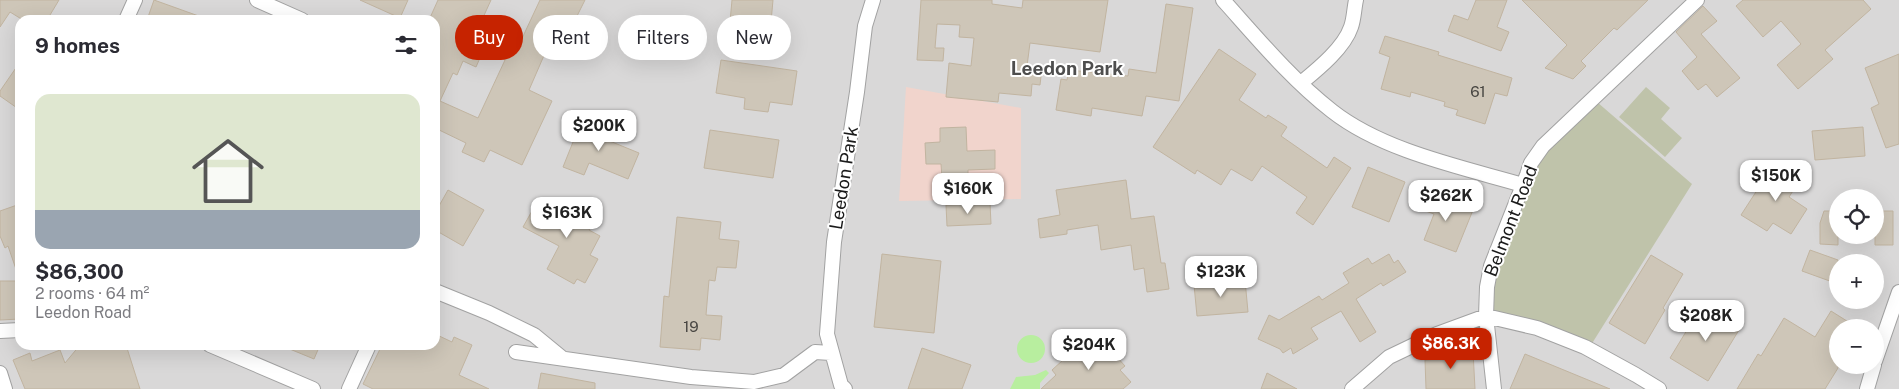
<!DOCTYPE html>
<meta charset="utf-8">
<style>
body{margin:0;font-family:"Public Sans",sans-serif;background:#f2f2f3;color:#2b2b33;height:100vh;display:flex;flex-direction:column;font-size:19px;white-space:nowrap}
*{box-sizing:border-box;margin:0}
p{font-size:16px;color:#7c7c81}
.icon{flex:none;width:28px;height:28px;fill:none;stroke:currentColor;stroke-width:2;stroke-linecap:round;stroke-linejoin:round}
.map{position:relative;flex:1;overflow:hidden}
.sheet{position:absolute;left:15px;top:15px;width:425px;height:335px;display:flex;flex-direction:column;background:#fff;border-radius:15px;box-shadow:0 5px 20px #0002}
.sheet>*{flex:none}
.top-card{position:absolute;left:455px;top:15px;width:475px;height:45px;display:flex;gap:10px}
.buttons{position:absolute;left:1829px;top:189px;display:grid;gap:10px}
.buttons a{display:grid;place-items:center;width:55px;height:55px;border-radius:50%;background:#fff;box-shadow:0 5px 20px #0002;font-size:25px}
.price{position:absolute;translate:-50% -42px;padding:0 11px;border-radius:10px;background:#fff;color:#222;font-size:16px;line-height:32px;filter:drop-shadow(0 1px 2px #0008)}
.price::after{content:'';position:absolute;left:50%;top:30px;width:15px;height:11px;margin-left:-8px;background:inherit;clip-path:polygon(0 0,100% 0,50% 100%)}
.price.active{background:#c62300;color:#fff}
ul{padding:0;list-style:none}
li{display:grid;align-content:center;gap:10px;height:265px;padding:0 20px}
li span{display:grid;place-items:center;height:155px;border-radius:15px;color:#555}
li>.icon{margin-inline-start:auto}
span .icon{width:90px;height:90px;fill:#fffc;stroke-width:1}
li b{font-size:21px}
h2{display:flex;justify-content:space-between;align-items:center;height:60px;padding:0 20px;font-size:21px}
.pill{padding:0 18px;border-radius:22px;background:#fff;box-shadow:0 5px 20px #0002;font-size:18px;line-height:45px}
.pill.active{background:#c62300;color:#fff}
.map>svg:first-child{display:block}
.residential{fill:#d9d8d8;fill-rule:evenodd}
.commercial{fill:#f1d4cc}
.construction{fill:#bfc3aa}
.grass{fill:#b8ee9f}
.building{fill:#cec6b8;stroke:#c1b4a0;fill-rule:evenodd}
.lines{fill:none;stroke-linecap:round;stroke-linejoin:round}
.street-casing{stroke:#a2a2a2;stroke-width:16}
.street{stroke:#fff;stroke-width:14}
.labels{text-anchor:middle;stroke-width:4;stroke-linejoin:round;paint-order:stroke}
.number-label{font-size:15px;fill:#484642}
.street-label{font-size:18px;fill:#1b1b1b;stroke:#fff}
.neighbourhood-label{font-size:19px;font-weight:bold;fill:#4e4e4e;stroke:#fff}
</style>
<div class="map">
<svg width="1899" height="389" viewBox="0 0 1899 389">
<rect width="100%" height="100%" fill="#eeecdf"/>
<!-- residential -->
<path class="residential" d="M0,0H1899V389H0ZM20,20H435V345H20ZM1838,198H1875V235H1838ZM1838,262H1875V300H1838ZM1838,328H1875V365H1838Z"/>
<!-- commercial -->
<path class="commercial" d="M906,87L1021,108V199L899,201Z"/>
<!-- construction -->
<path class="construction" d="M1646,87L1670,108L1661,119L1682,138L1665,157L1619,117Z
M1597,102L1692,184L1591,345L1486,316L1488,283L1527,175L1550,139Z"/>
<!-- grass -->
<path class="grass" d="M1017 349a14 14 0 1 1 28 0a14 14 0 1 1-28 0Z
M1046,370L1049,373L1040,383V389H1010L1016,377L1035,375Z"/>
<!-- building -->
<path class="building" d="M0,0H59L47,20H23L10,12L0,27Z
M154,0L207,19V20H147Z
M360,0H408L400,18Z
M438,0H491L481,22L484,24L480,33L510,46L511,44L518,47L540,0H585L573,24L581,27L572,46L563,42L560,49L549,44L529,90L552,101L522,165L490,150L484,162L462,152L466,143L435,128V20H429ZM483,51L505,60L478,118L440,101L453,73L457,75L463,61L476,67Z
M732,0H773L770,33L751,31L752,24L730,22Z
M921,0H992V4L1022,8L1023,0H1108L1100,52L1030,43L1027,66L1042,68L1040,85L1032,84L1031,96L999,93L998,102L946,97L949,63L971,66L974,38L959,37L960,25L937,24L935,48H944L943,61L917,60Z
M1476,0H1507L1497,27L1509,32L1501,51L1448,31L1454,15L1468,20Z
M1522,0H1648L1617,30L1614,28L1581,61L1586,66L1573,79L1545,68L1567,45Z
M1743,0H1863L1871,9L1825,50L1833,59L1798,89L1777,65L1801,44L1781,21L1763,37L1736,6Z
M1166,4L1193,8L1179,101L1146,96L1142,116L1092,108L1091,116L1056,110L1061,79L1067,80L1069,70L1128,76L1129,69L1156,73Z
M1703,6L1717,21L1701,34L1740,78L1717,97L1706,84L1698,90L1682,71L1697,57L1676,32Z
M1385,36L1439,52L1438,55L1512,78L1507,96L1495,93L1485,124L1456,115L1458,110L1444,106L1445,102L1411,92L1410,97L1381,89L1390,57L1379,53Z
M1219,49L1256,74L1239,100L1266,118L1268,115L1287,127L1281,136L1327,168L1334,157L1351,168L1313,225L1296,213L1307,197L1262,166L1252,181L1231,169L1221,185L1197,170L1195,174L1153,147Z
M1899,54V144L1886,148L1871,108L1879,104L1865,68Z
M721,60L797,71L792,105L770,102L768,112L744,109L745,98L716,93Z
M20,62V110L0,96V91Z
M583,117L600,123L595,135L639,153L628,179L589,163L584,175L563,167Z
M966,127L967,151L995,150V169L968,170V176L942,178L941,164H926L925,143L940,142V128Z
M1863,127L1865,156L1815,160L1812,131Z
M710,130L779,140L773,178L704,168Z
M1774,164L1800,180L1789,197L1807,209L1791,234L1773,223L1767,231L1741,215Z
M1368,167L1405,182L1389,222L1352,207Z
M1126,180L1131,219L1154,216L1161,263H1165L1169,289L1147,292L1144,268L1134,270L1131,245L1101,250L1098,225L1067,230V234L1040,238L1038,219L1060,215L1056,190Z
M448,190L484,210L463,246L435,230V213Z
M1427,192L1473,210L1456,252L1424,240L1434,214L1420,209Z
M571,201L597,215L589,230L600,236L590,255L598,259L585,283L577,279L574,284L547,269L559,246L523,227L537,202L563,216Z
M990,203L991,224L947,226L946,205Z
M20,204V274L18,275L8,246L5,248L0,236V211Z
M1824,211H1838V245L1820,244V223Z
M1875,211H1893V245H1875Z
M677,217L721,222L719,239L739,241L736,268L717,267L715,281L709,280L706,315L722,316L720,340L701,338L700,350L660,347L664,296L669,297Z
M1810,250L1838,260V284L1802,271Z
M882,254L941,261L934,333L874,327Z
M1389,254L1394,263L1398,260L1406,272L1383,286L1381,283L1356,299L1376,332L1360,342L1341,311L1311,328L1318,339L1293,354L1291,348L1283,353L1280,349L1258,339L1269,315L1279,320L1319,296L1322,300L1349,283L1343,273L1368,258L1372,264Z
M1651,255L1683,274L1663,308L1665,310L1645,344L1609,323Z
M1245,280L1248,312L1197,316L1194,285Z
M0,281H20V319L0,320Z
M1704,302L1742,325L1708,381L1670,358Z
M1831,311L1858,328H1838V368L1825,389H1737L1758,354L1761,356L1784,318L1815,337Z
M435,334L452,342L454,337L472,345L459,375L489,389H373L363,384L382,345H435Z
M1096,343L1101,349L1106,345L1125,366L1120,370L1131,382L1123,389H1041L1056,375L1052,370L1074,350L1077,354L1087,344L1090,348Z
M80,345H126L140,389H25L13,360L30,353L32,361L60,350L65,363Z
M280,345H320L314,359Z
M1461,346L1462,352L1473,351L1475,389H1426L1425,360L1438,359V347Z
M922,348L971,365L962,389H908Z
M1525,354L1610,389H1510Z
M541,373L595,383V389H538Z
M1267,373L1297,389H1261Z"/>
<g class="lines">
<!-- street casing -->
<g class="street-casing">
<path id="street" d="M257,0L302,20
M1223,0C1258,39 1291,79 1332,111C1383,151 1461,167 1523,185
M126,20L135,0
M1301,83C1318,69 1344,48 1351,27C1354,19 1354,9 1356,0
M435,291L489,313L534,335L562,358
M0,331L20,330
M210,345L313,389
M516,352L691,377L754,382L784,375L815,352L831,353
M1875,361L1899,292
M0,373L5,389
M349,389L369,345
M845,389L841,385L827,334L834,242L857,92L865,26L873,0
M1352,389L1389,357L1437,334L1486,316L1537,328L1585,347L1636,375L1659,389
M1494,389L1486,316L1487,287L1491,266L1527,175L1531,163L1543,146L1697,0
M1867,389L1874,365"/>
</g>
<!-- street -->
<use href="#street" class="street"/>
</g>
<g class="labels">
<!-- number labels -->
<g class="number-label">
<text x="1478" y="97">61</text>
<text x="691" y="332">19</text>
</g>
<!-- street labels -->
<g class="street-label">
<text transform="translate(844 178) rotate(-81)" y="6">Leedon Park</text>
<text transform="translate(1511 221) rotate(-69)" y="6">Belmont Road</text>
</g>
<!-- neighbourhood labels -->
<g class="neighbourhood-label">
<text x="1067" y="75">Leedon Park</text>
</g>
</g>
</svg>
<div class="buttons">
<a><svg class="icon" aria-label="locate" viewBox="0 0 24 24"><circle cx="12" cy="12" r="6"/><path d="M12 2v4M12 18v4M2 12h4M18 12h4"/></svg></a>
<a>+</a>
<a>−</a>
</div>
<b class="price" style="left:599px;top:152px">$200K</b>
<b class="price" style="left:1776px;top:202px">$150K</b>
<b class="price" style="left:968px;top:215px">$160K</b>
<b class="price" style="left:1446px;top:222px">$262K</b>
<b class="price" style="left:567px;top:239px">$163K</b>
<b class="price" style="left:1221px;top:298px">$123K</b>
<b class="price" style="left:1706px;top:342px">$208K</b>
<b class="price active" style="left:1451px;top:370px">$86.3K</b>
<b class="price" style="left:1089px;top:371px">$204K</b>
<div class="top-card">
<a class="pill active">Buy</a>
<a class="pill">Rent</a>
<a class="pill">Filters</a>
<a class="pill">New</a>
</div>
<section class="sheet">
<h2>9 homes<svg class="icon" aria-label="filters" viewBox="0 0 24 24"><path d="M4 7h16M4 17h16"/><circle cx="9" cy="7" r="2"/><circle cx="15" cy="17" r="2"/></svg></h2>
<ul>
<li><span style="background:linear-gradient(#dfe7d0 75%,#9aa5b1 0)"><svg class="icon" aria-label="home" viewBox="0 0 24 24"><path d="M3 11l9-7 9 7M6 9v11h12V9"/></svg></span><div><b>$86,300</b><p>2 rooms · 64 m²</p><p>Leedon Road</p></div></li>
</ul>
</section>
</div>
